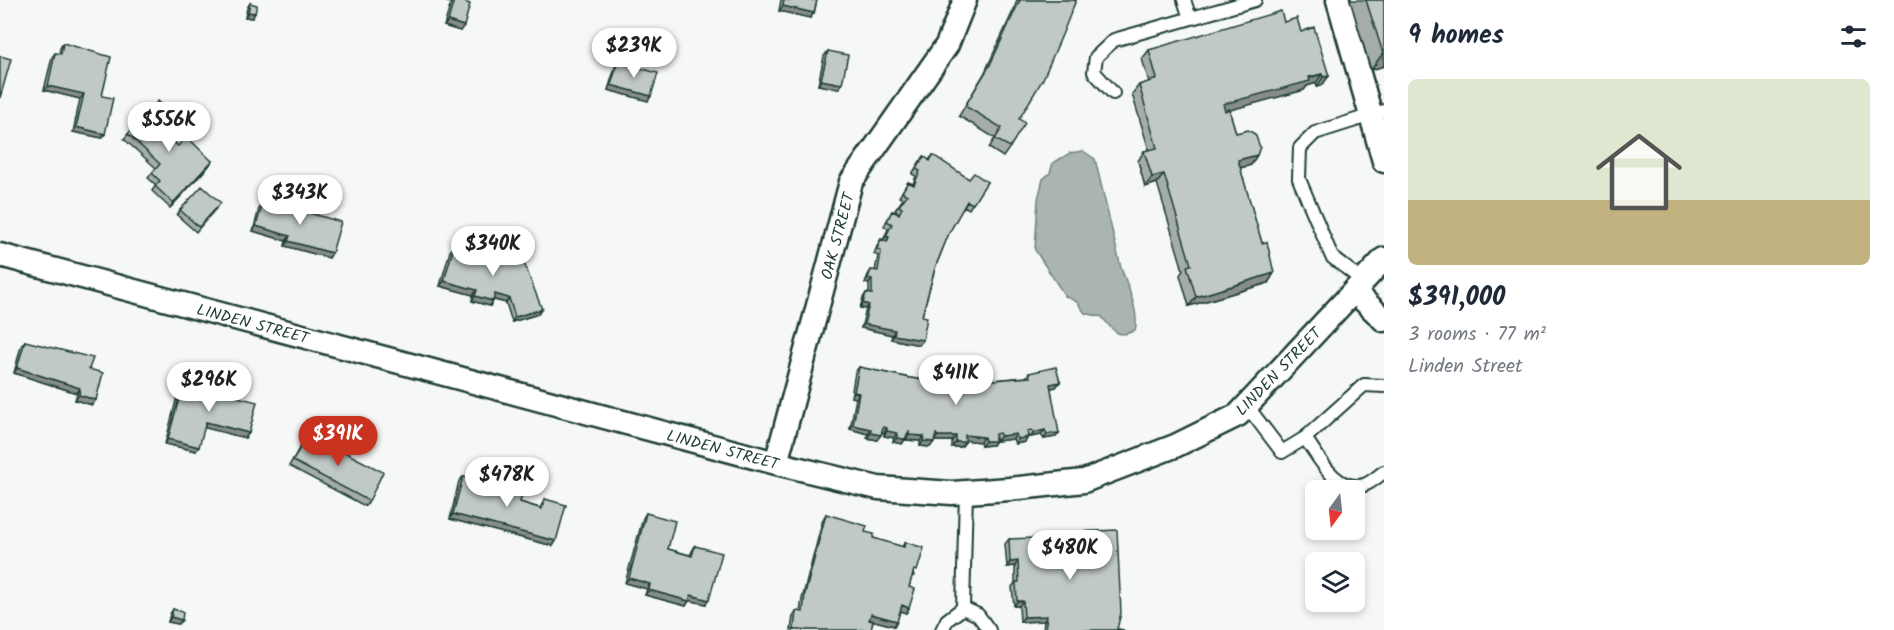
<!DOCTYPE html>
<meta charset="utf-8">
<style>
body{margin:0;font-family:Kalam,sans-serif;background:#f2f2f3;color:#1f2937;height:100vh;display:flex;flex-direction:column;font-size:22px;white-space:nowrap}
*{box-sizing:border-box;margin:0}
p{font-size:20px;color:#747a83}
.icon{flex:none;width:33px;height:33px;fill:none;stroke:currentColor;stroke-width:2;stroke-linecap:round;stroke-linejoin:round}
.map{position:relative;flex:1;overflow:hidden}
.details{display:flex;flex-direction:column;background:#fff;width:510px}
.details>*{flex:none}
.needle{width:39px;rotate:195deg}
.buttons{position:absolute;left:1305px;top:480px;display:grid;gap:12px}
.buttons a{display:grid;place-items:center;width:60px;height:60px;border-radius:9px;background:#fff;box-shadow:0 3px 9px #0003;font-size:30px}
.price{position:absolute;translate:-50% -51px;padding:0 14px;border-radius:21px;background:#fff;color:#222;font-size:20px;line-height:39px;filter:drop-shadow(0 2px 3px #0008)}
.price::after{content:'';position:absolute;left:50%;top:36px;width:18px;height:14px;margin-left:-9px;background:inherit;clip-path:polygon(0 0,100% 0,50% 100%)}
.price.current{background:#c8321e;color:#fff}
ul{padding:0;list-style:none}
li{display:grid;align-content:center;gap:12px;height:318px;padding:0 24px}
li span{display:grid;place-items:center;height:186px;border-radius:9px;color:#555}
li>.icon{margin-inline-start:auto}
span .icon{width:108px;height:108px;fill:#fffc;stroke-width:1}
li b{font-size:26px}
h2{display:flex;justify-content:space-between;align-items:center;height:72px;padding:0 24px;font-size:26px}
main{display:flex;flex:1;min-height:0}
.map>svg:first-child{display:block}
.water{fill:#aab5b1;stroke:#72857f;stroke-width:1.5}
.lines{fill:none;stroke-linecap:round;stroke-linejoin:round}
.service-casing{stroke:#1f3d34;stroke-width:16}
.minor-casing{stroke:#1f3d34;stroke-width:27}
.service{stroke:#fff;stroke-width:12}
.minor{stroke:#fff;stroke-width:22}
.wall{fill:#a5adaa;stroke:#1f3d34;stroke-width:1.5}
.shaded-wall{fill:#868d8b;stroke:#1f3d34;stroke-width:1.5}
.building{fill:#c0c9c6;stroke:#1f3d34;stroke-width:1.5}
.labels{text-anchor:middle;stroke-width:4.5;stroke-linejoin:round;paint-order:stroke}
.street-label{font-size:16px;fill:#1f3d34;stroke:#fff}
</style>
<main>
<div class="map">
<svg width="1384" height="630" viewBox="0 0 1384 630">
<rect width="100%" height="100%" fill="#f6f7f7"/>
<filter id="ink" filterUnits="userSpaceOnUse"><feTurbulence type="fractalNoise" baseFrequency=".0167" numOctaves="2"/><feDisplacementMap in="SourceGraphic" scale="12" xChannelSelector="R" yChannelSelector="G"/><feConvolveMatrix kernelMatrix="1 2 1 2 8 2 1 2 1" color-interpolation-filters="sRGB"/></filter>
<g filter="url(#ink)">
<!-- water -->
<path class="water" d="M1083,151L1095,159L1121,268C1127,284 1140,314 1135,330C1117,340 1112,329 1102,317L1085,313L1077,302L1065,296L1035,250L1038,199L1043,179L1050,173L1053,163L1070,153Z"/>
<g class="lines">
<!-- service casing -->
<g class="service-casing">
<path id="service" d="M1184,0L1190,18
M1113,93L1094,72L1096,57L1114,40L1255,0
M1363,281L1332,257L1299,179L1300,148L1315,133L1384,111
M1384,386L1364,385L1305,438C1319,457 1335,493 1364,485C1371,483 1378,476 1384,472
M1247,406L1282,452L1305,438
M963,608L966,492
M963,608L978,615L989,630
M942,630L947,620L963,608"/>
</g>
<!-- minor casing -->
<g class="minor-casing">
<path id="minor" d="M1338,0L1384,161
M0,255L776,463L878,488L952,493L1009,489L1084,481L1175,446L1238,415L1384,259
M1354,291L1384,320
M776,463L851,182L947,45L965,0"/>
</g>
<!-- service -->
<use href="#service" class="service"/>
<!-- minor -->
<use href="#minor" class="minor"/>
</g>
<!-- wall -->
<path class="wall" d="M441,0H459L460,31L444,26L451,3Z
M781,0H817L814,13L810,18L779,11Z
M1017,0H1076L1019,119L1010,147L1003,157L989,148L995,138L959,116L984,74L1014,9Z
M1350,0H1384V66L1371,70Z
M250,3L255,13L252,18L245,17L247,8Z
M1284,22L1301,32L1329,76L1322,85L1317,87L1316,83L1307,86L1304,90L1229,110L1236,133L1251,165L1240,168L1262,243L1274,273L1268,283L1189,306L1180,275L1183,270L1157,183L1145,187L1138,161L1144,151L1149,150L1132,94L1139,85L1149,82L1142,59L1149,50Z
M63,43L102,96L105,134L102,138L73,132L80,99L44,90L52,57L55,53L59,54L60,48Z
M828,51L842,84L838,89L818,85L824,56Z
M618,62L651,96L648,101L608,90L615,67Z
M171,121L161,131L178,146L212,161L170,208L152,191L156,185L148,178L156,168L124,139L128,134Z
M933,155L969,179L987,182L969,209L964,206L949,233L935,268L922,316L923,340L919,345L891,339L892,335L861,328L866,309L860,308L863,298L866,293L869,294V284L865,283L868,275L871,270L875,271L878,256L874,254L878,244L881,239L883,240L888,229L884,226L892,211L898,213V212L895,210L903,199L899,197L908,182L913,184L916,176L912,174L920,161L929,160Z
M264,200L332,253L329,258L285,246L286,241L253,231L260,205Z
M217,207L196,232L177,215L180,210Z
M466,241L480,251L494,255L496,246L500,242L507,258L538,314L512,322L506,303L494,300L490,306L472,301L473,295L440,286L450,251L454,246L462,249Z
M25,341L89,369L92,405L75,400L77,393L14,373L21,346Z
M859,367L910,378L938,382H969L1026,377L1029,373L1060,382L1056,387L1051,388L1056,437L1044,439L1041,435L1031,437L1028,435V437L1025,442L1015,444L1013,439L997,441L996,438L992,445L981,446L980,442L965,440V442L961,447H952V441H934L930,447L920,446V441L906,440V438L902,444L893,442L894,438L884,436V433L881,432L877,440L867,438L868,434L850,429L856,398L851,397L855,372Z
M198,382L214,391L249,433L245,438L204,427L196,451L165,444L179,389L183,384L195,387Z
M308,433L369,501L365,506L289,466Z
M482,473L505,490L520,502L540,508L542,504L545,499L556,541L553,546L450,519L459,481L463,477L478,480Z
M646,513L668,549L690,555L692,551L695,546L706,604L689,600L686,606L645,595L647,589L625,583L643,518Z
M826,514L865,532L873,538L902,547L905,542L914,576H912L909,587V608L906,613L900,611L897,621L894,626L869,619L871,630H791L793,616L796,611L800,612L802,599L823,519Z
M1073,532L1117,629L1124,630H1043L1044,621L1020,622L1019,606H1014L1012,587L1015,583V566L1007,567L1005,544L1009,539L1034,543L1061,541L1063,538L1070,537Z
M173,609L182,620L178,624L168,622L170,614Z"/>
<!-- shaded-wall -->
<path class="shaded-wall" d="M441,0H453L451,3Z
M783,6L814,13L810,18L779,11Z
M248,12L255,13L252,18L245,17Z
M448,21L464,26L460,31L444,26Z
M1383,53H1384V66L1371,70Z
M1322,74L1316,83L1307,86L1304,90L1216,114L1223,104Z
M1329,76L1322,85L1317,87L1323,77Z
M821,80L842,84L838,89L818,85Z
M611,85L651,96L648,101L608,90Z
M48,86L84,94L80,99L44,90Z
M76,127L105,134L102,138L73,132Z
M1257,155L1251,165L1231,170L1238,160Z
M212,161L209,166L170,208L173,203Z
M1164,174L1157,183L1145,187L1152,177Z
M256,226L290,236L286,241L253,231Z
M886,236L889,237L886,242L883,240Z
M288,241L332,253L329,258L285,246Z
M1274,273L1268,283L1189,306L1196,297Z
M868,278L872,279L869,284L865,283Z
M444,281L477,290L473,295L440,286Z
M495,294L509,298L506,303L491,299Z
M475,296L493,301L490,306L472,301Z
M863,303L869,305L866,309L860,308Z
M542,309L538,314L512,322L515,317Z
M864,324L895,330L892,335L861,328Z
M894,335L923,340L919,345L891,339Z
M17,368L80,388L77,393L14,373Z
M1060,382L1056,387L1047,389L1050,384Z
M854,392L859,393L856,398L851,397Z
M79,395L96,400L92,405L75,400Z
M206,422L249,433L245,438L202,427Z
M853,425L871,429L868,434L850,429Z
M883,427L887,428L884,433L879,432Z
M1045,430L1041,435L1031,437L1034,433Z
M887,431L897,433L894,438L884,436Z
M871,433L881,435L877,440L867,438Z
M1059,433L1056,437L1044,439L1047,434Z
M1016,434L1013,439L997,441L1001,436Z
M909,435L924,436L920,441L906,440Z
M965,435L984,437L980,442L962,440Z
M938,436H956L952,441H934Z
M1028,437L1025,442L1015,444L1018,439Z
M897,438L905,439L902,444L893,442Z
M168,439L199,447L196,451L165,444Z
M923,441L934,442L930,447L920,446Z
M985,441H995L992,445L981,446Z
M956,442H965L961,447H952Z
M453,514L556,541L553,546L450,519Z
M1018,561L1015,566L1007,567L1010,562Z
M629,578L650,584L647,589L625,583Z
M649,590L689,601L686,606L645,595Z
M691,595L709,600L706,604L687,600Z
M1017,601H1023L1019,606H1014Z
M902,605L909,608L906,613L898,610Z
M871,614L897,621L894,626L867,619Z
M1047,616L1044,621L1020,622L1024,617Z
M171,617L182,620L178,624L168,622Z"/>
<!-- building -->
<path class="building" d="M454,0H459L470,4L464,26L448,21Z
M784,0H817L814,13L783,6Z
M1020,0H1076L1062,35L1043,79L1019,119L1025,123L1010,147L995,139L1002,128L965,106L990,65Z
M1366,0H1384V53H1383Z
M250,3L257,5L255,13L248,12Z
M1281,11L1284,22L1297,18L1301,32L1314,27L1329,76L1323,77L1322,74L1309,77L1310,81L1223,104L1225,111L1229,109L1236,133L1248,130L1255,134L1260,147L1257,155L1238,160L1262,243L1267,242L1274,273L1196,297L1187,266L1191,265L1164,174L1152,177L1144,151L1157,148L1139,85L1157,79L1149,50Z
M63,43L111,57L102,96L113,98L105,134L76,127L84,94L48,86L55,53L61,54Z
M828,51L848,55L842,84L821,80Z
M0,56L11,59L0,98Z
M618,62L658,73L651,96L611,85Z
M158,101L174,116L161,131L178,146L187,137L212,161L173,203L155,186L160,181L152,173L160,164L128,134Z
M933,155L969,179L974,173L987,182L973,204L967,201L949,233L935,268L922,316L927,317L923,340L894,335L895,330L864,324L869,305L863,303L866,293L872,294V279L868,278L871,270L878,271L881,251L877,249L881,239L887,242L889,237L886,236L892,224L887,221L892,211L899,214L902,208L899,206L907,195L902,192L908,182L914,185L920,171L916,169L924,156L930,161Z
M202,186L221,203L199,227L180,210Z
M264,200L341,222L332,253L288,241L290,236L256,226Z
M466,241L482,246L480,251L496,256L500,242L511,245L507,258L524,263L542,309L515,317L509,298L495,294L493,301L475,296L477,290L444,281L454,246L464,249Z
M25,341L93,358L89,369L103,373L96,400L79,395L80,388L17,368Z
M859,367L910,378L938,382H969L1030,377L1029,373L1056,367L1060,382L1050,384L1059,433L1047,434L1045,430L1034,433L1031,430L1027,431L1028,437L1018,439L1016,434L1001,436L999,433L995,434V441H985L984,437L965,435V442H956V436H938L936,434L934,442L923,441L924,436L909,435V432L905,439L897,438V433L887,431V428L883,427L881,435L871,433V429L853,425L859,393L854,392Z
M198,382L215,386L214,391L257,402L249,433L206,422L199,447L168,439L183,384L197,387Z
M308,433L383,472L369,501L293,461Z
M482,473L508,479L505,490L522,494L520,502L542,509L545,499L566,505L556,541L453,514L463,477L480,481Z
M646,513L675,521L668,549L692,556L695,546L722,553L709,600L691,595L689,601L649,590L650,584L629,578Z
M826,514L867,526L865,532L874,534L873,538L904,547L905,542L924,548L917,571L914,570L909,587L915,589L909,608L902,605L897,621L871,614L869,620L873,621L871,630H794L796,611L803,612L805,594Z
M1117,530L1121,613L1117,629L1124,630H1045L1047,616L1024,617L1023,601H1017L1016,582H1019L1018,561L1010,562L1009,539L1033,538L1034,543L1063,541V538L1073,537V532Z
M173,609L183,612L182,620L171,617Z"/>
</g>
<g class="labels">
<!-- street labels -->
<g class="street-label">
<text transform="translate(837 236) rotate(-75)" y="6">OAK STREET</text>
<text transform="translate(253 323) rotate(15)" y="6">LINDEN STREET</text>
<text transform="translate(1278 371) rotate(-46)" y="6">LINDEN STREET</text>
<text transform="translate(723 449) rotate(15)" y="6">LINDEN STREET</text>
</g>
</g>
</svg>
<div class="buttons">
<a><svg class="needle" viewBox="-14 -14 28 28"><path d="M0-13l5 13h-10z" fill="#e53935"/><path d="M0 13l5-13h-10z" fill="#747a83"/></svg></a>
<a><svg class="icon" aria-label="layers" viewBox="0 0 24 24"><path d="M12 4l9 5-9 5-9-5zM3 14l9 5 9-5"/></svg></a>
</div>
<b class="price" style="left:634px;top:79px">$239K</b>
<b class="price" style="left:169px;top:153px">$556K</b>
<b class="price" style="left:300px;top:226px">$343K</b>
<b class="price" style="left:493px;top:277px">$340K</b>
<b class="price" style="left:956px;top:406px">$411K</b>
<b class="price" style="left:209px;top:413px">$296K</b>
<b class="price current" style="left:338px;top:467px">$391K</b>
<b class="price" style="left:507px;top:508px">$478K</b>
<b class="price" style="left:1070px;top:581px">$480K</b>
</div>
<section class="details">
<h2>9 homes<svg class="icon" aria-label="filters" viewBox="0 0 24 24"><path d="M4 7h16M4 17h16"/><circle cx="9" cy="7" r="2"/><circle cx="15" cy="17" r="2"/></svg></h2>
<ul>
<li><span style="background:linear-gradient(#dfe7d0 65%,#c2b280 0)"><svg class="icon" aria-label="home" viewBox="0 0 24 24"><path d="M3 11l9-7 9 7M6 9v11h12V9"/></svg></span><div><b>$391,000</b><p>3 rooms · 77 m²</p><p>Linden Street</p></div></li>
</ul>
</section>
</main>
